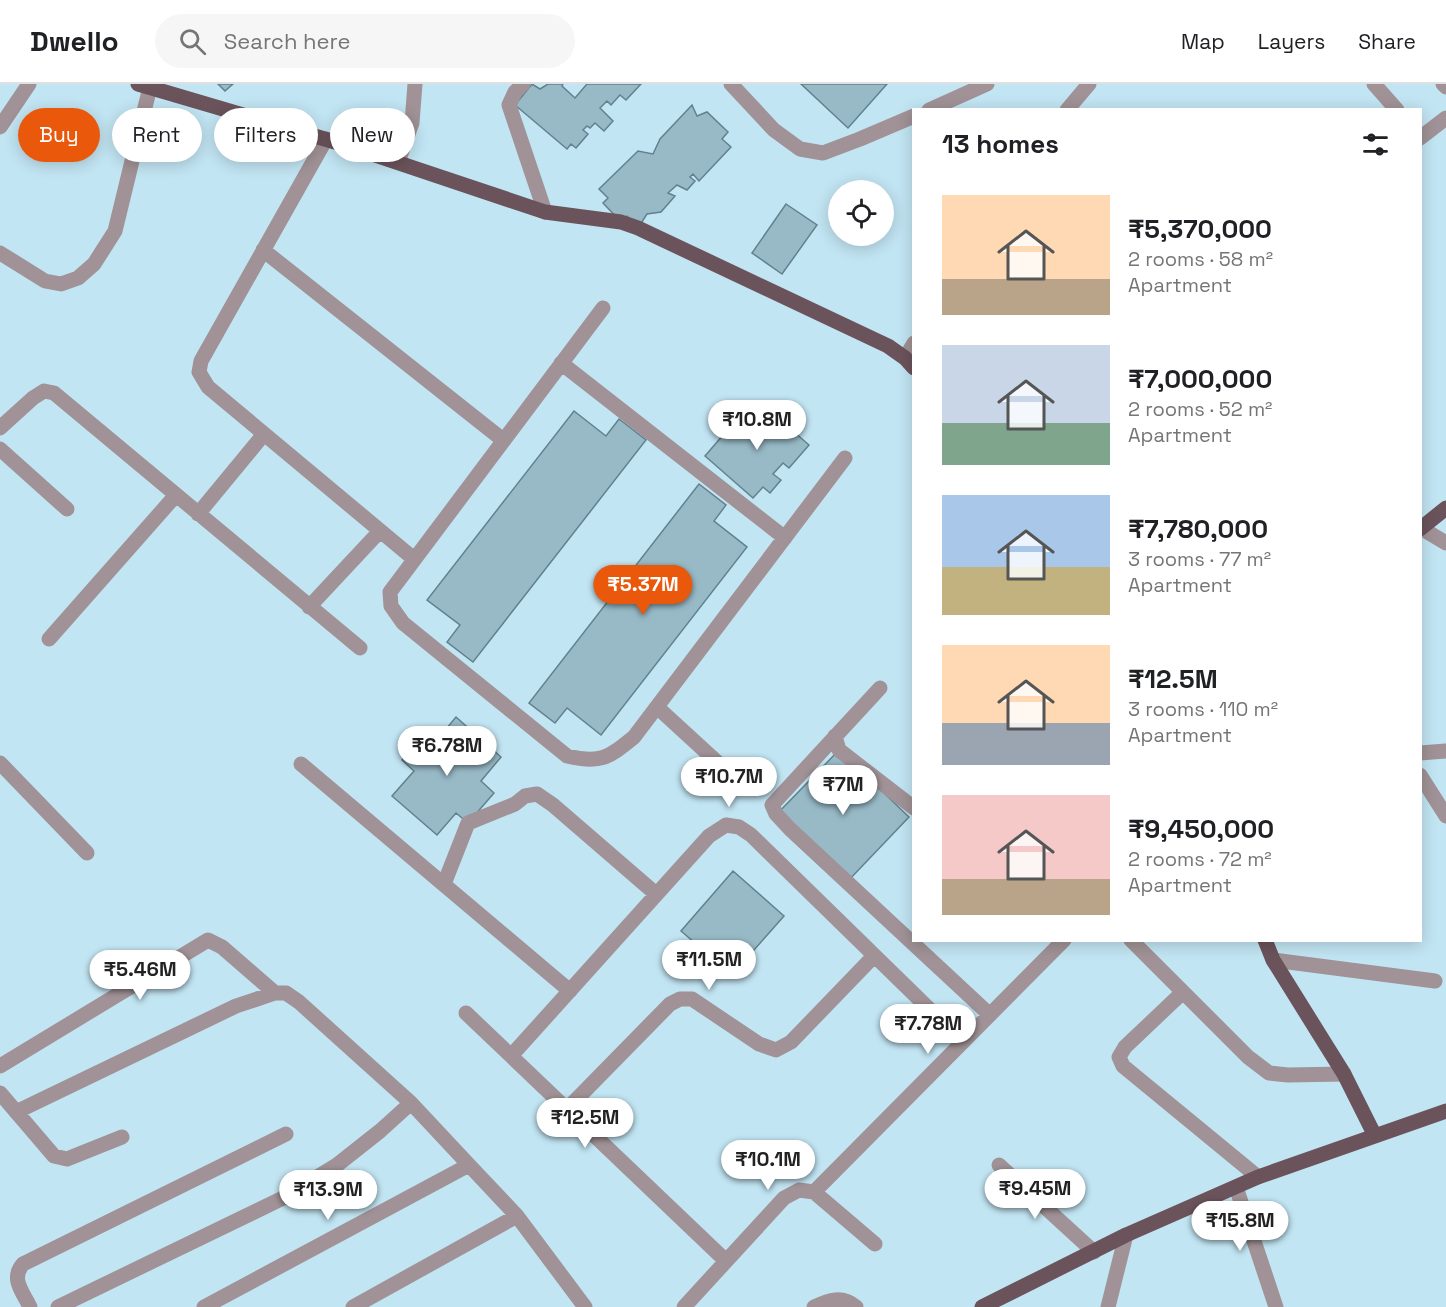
<!DOCTYPE html>
<meta charset="utf-8">
<style>
body{margin:0;font-family:"Space Grotesk",sans-serif;background:#f6f6f6;color:#202124;height:100vh;display:flex;flex-direction:column;font-size:22px;white-space:nowrap}
*{box-sizing:border-box;margin:0}
p{font-size:20px;color:#757577}
.icon{flex:none;width:33px;height:33px;fill:none;stroke:currentColor;stroke-width:2;stroke-linecap:round;stroke-linejoin:round}
.map{position:relative;flex:1;overflow:hidden}
.details{position:absolute;left:912px;top:24px;width:510px;height:834px;display:flex;flex-direction:column;background:#fff;border-radius:0px;box-shadow:0 3px 15px #0003}
.details>*{flex:none}
.guide{position:absolute;left:18px;top:24px;width:570px;height:54px;display:flex;gap:12px}
.buttons{position:absolute;left:828px;top:96px;display:grid;gap:12px}
.buttons a{display:grid;place-items:center;width:66px;height:66px;border-radius:50%;background:#fff;box-shadow:0 3px 15px #0003;font-size:30px}
.price{position:absolute;translate:-50% -51px;padding:0 14px;border-radius:21px;background:#fff;color:#222;font-size:20px;line-height:39px;filter:drop-shadow(0 2px 3px #0008)}
.price::after{content:'';position:absolute;left:50%;top:36px;width:18px;height:14px;margin-left:-9px;background:inherit;clip-path:polygon(0 0,100% 0,50% 100%)}
.price.current{background:#ea580c;color:#fff}
ul{padding:0;list-style:none}
li{display:flex;align-items:center;gap:18px;height:150px;padding:0 30px}
li span{display:grid;place-items:center;flex:none;width:168px;height:120px;border-radius:0px;color:#555}
li>.icon{margin-inline-start:auto}
span .icon{width:72px;height:72px;fill:#fffc;stroke-width:1}
li b{font-size:26px}
h2{display:flex;justify-content:space-between;align-items:center;height:72px;padding:0 30px;font-size:26px}
.chip{padding:0 21px;border-radius:27px;background:#fff;box-shadow:0 3px 15px #0003;font-size:21px;line-height:54px}
.chip.current{background:#ea580c;color:#fff}
header{display:flex;align-items:center;gap:36px;box-sizing:border-box;height:84px;padding:0 30px;background:#fff;border-bottom:2px solid #e0e0e0}
header strong{font-size:28px}
nav{display:flex;gap:33px;margin-inline-start:auto;font-size:21px}
.search{width:420px;height:54px;background:#f6f6f6;display:flex;align-items:center;gap:15px;box-sizing:border-box;padding:0 21px;border-radius:33px;color:#757577;font-size:22px}
.map>svg:first-child{display:block}
.building{fill:#98bac7;stroke:#61818d;stroke-width:1.5}
.lines{fill:none;stroke-linecap:round;stroke-linejoin:round}
.minor{stroke:#a09296;stroke-width:15}
.major{stroke:#6b535b;stroke-width:15}
</style>
<header>
<strong>Dwello</strong>
<div class="search"><svg class="icon" aria-label="search" viewBox="0 0 24 24"><circle cx="10" cy="10" r="6"/><path d="M15 15l6 6"/></svg>Search here</div>
<nav><a>Map</a><a>Layers</a><a>Share</a></nav>
</header>
<div class="map">
<svg width="1446" height="1223" viewBox="0 0 1446 1223">
<rect width="100%" height="100%" fill="#c2e5f3"/>
<!-- building -->
<path class="building" d="M218,0H233L225,7Z
M532,0L540,5L548,0H563L562,2L575,14L587,0H641L626,16L620,11L611,21L607,17L600,24L613,37L604,47L595,39L590,44L587,42L583,46L588,50L576,64L571,60L567,65L515,21Z
M801,0H887L848,44Z
M692,21L697,32L707,28L728,48L722,55L731,63L699,97L693,90L690,93L695,97L687,106L677,101L668,109L675,112L661,128L647,130L638,144L627,132L621,138L603,119L608,114L599,105L638,67L653,70L660,55Z
M786,120L817,141L782,190L752,169Z
M763,321L809,361L789,384L783,379L773,390L781,396L770,409L763,403L753,414L705,372L743,328L751,335Z
M574,327L606,352L619,335L646,356L473,578L447,558L460,541L427,516Z
M699,400L726,421L714,437L747,463L601,651L567,624L555,639L529,619Z
M456,633L501,673L481,697L494,709L468,739L456,729L437,751L392,712L414,687L402,676L426,648L436,657Z
M839,666L909,733L847,798L776,731Z
M733,787L784,832L732,891L681,847Z"/>
<g class="lines">
<!-- minor -->
<path class="minor" d="M523,0L515,8L509,21L545,128
M731,0L774,46L800,65L823,69L860,55L914,32
M1374,0L1397,26
M1443,0L1446,3
M929,26L987,0
M1067,26L1089,0
M0,43L29,0
M1420,54L1446,34
M326,55L201,277L199,288L208,303L414,475
M398,78L412,39L415,0
M263,166L503,356
M0,169L45,197L61,200L78,194L94,180L115,147L150,3
M603,224L390,508L391,522L403,539L567,672C601,680 608,674 634,653L845,374
M905,274L914,259
M561,279L785,454
M0,344L33,314L44,307L54,309L360,564
M0,365L67,425
M198,430L264,350
M1421,444L1446,459
M309,523L380,447
M49,555L176,411
M880,604L772,721L776,730L790,745L990,931
M657,623L717,678
M835,652L839,666L914,724
M1420,669L1446,667
M0,679L87,769
M301,680L570,907
M1420,691L1446,732
M444,800L468,739L515,720L525,712L537,710L553,721L656,810
M1131,856L1248,973L1269,989L1288,991L1344,990
M1273,876L1435,897
M1183,908L1125,963L1119,973L1123,982L1258,1093
M466,929L726,1177
M511,972L709,752L726,741L739,743L751,751L963,958
M0,982L208,856L222,863L275,909
M0,1009L54,1072L67,1075L122,1053
M567,1025L670,920L680,915H692L759,960L776,966L791,958L874,872
M16,1028L236,922L275,909H286L299,918L411,1019L469,1081L517,1132L585,1223
M999,1081L1094,1168
M1236,1103L1276,1223
M814,1108L1064,856
M30,1223C23,1208 10,1195 23,1180L286,1050
M58,1223L283,1114L337,1081L380,1047L411,1019
M204,1223L469,1081
M353,1223L517,1132
M684,1223L784,1114L799,1106L814,1108L875,1160
M814,1223C829,1216 842,1211 856,1223
M1108,1223L1126,1151"/>
<!-- major -->
<path class="major" d="M138,0L345,61L545,128L621,138L638,144L888,262L905,274L914,284
M1420,445L1446,424
M1265,856L1273,876L1344,990L1375,1052
M982,1223L1126,1151L1258,1093L1446,1027"/>
</g>
</svg>
<div class="buttons">
<a><svg class="icon" aria-label="locate" viewBox="0 0 24 24"><circle cx="12" cy="12" r="6"/><path d="M12 2v4M12 18v4M2 12h4M18 12h4"/></svg></a>
</div>
<b class="price" style="left:757px;top:367px">₹10.8M</b>
<b class="price current" style="left:643px;top:532px">₹5.37M</b>
<b class="price" style="left:447px;top:693px">₹6.78M</b>
<b class="price" style="left:729px;top:724px">₹10.7M</b>
<b class="price" style="left:843px;top:732px">₹7M</b>
<b class="price" style="left:709px;top:907px">₹11.5M</b>
<b class="price" style="left:140px;top:917px">₹5.46M</b>
<b class="price" style="left:928px;top:971px">₹7.78M</b>
<b class="price" style="left:585px;top:1065px">₹12.5M</b>
<b class="price" style="left:768px;top:1107px">₹10.1M</b>
<b class="price" style="left:1035px;top:1136px">₹9.45M</b>
<b class="price" style="left:328px;top:1137px">₹13.9M</b>
<b class="price" style="left:1240px;top:1168px">₹15.8M</b>
<div class="guide">
<a class="chip current">Buy</a>
<a class="chip">Rent</a>
<a class="chip">Filters</a>
<a class="chip">New</a>
</div>
<section class="details">
<h2>13 homes<svg class="icon" aria-label="filters" viewBox="0 0 24 24"><path d="M4 7h16M4 17h16"/><circle cx="9" cy="7" r="2"/><circle cx="15" cy="17" r="2"/></svg></h2>
<ul>
<li><span style="background:linear-gradient(#ffd9b3 70%,#b9a48a 0)"><svg class="icon" aria-label="home" viewBox="0 0 24 24"><path d="M3 11l9-7 9 7M6 9v11h12V9"/></svg></span><div><b>₹5,370,000</b><p>2 rooms · 58 m²</p><p>Apartment</p></div></li>
<li><span style="background:linear-gradient(#c9d6e8 65%,#7fa58c 0)"><svg class="icon" aria-label="home" viewBox="0 0 24 24"><path d="M3 11l9-7 9 7M6 9v11h12V9"/></svg></span><div><b>₹7,000,000</b><p>2 rooms · 52 m²</p><p>Apartment</p></div></li>
<li><span style="background:linear-gradient(#a9c7e8 60%,#c2b280 0)"><svg class="icon" aria-label="home" viewBox="0 0 24 24"><path d="M3 11l9-7 9 7M6 9v11h12V9"/></svg></span><div><b>₹7,780,000</b><p>3 rooms · 77 m²</p><p>Apartment</p></div></li>
<li><span style="background:linear-gradient(#ffd9b3 65%,#9aa5b1 0)"><svg class="icon" aria-label="home" viewBox="0 0 24 24"><path d="M3 11l9-7 9 7M6 9v11h12V9"/></svg></span><div><b>₹12.5M</b><p>3 rooms · 110 m²</p><p>Apartment</p></div></li>
<li><span style="background:linear-gradient(#f6c9c9 70%,#b9a48a 0)"><svg class="icon" aria-label="home" viewBox="0 0 24 24"><path d="M3 11l9-7 9 7M6 9v11h12V9"/></svg></span><div><b>₹9,450,000</b><p>2 rooms · 72 m²</p><p>Apartment</p></div></li>
</ul>
</section>
</div>
